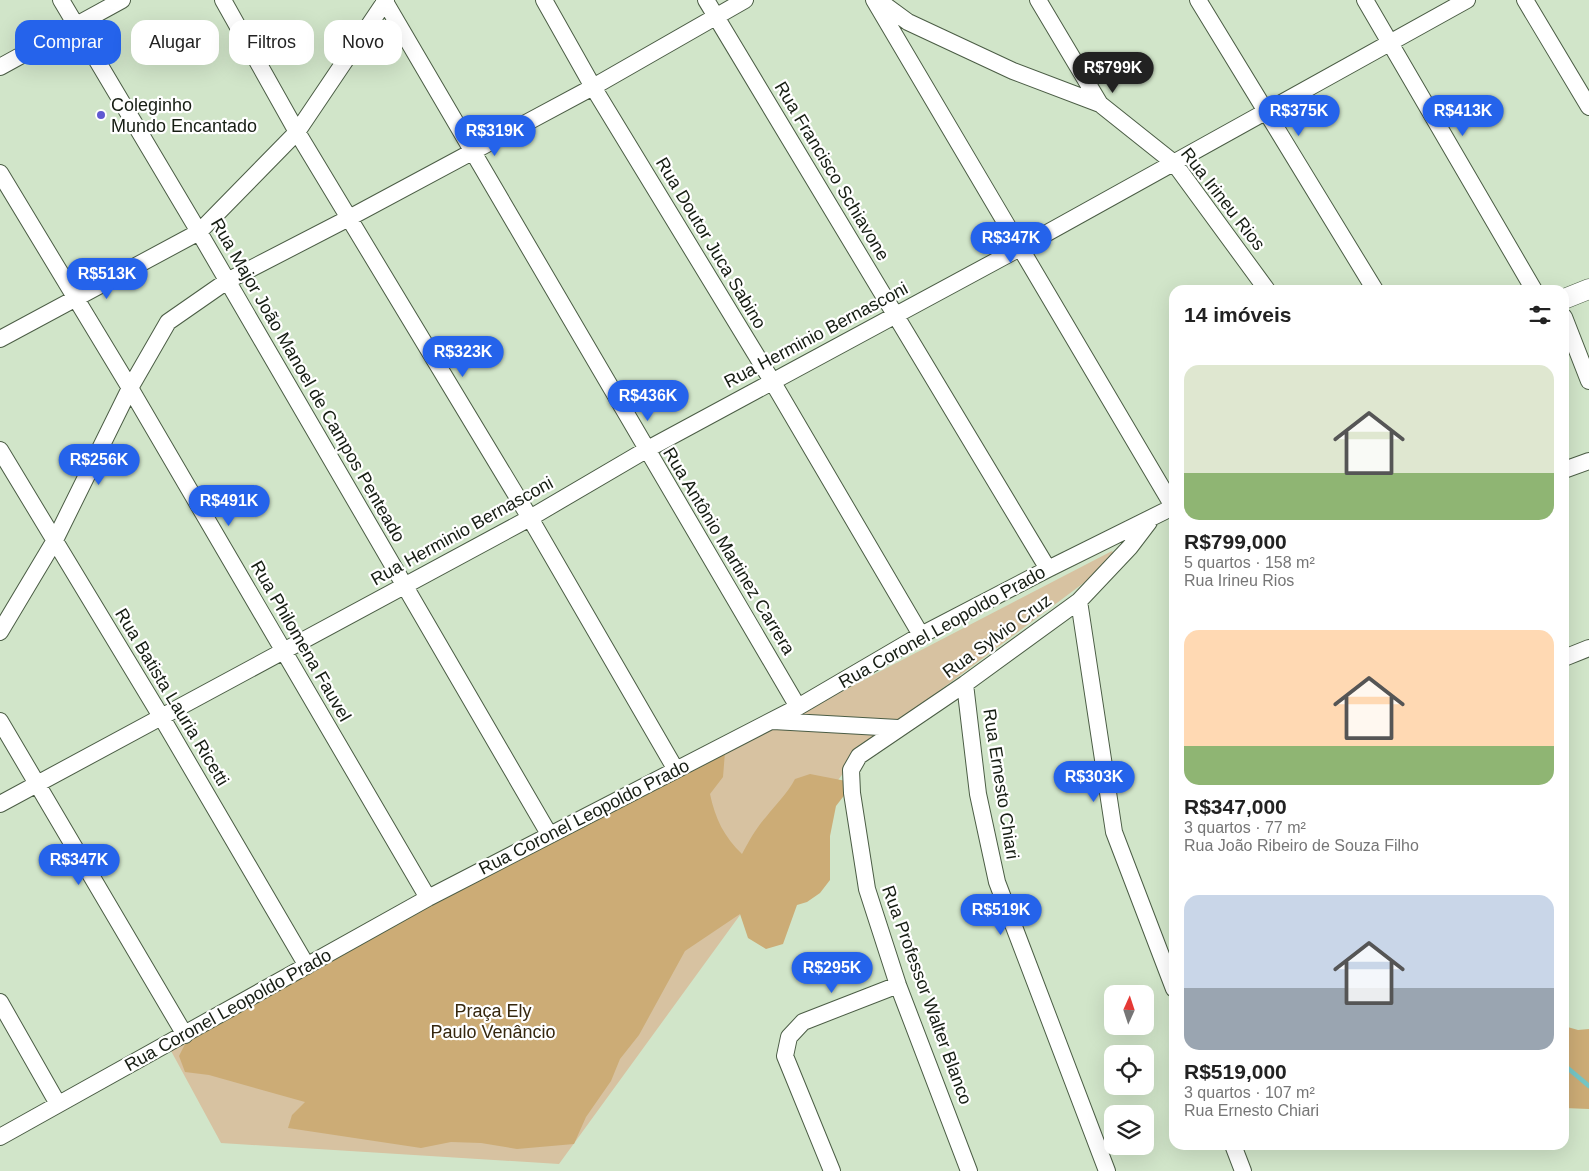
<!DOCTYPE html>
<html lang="pt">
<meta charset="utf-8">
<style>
body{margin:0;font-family:Helvetica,sans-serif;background:#f2f2f2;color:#222;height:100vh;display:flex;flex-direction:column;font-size:19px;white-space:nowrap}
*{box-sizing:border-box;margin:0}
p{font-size:16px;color:#767676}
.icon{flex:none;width:28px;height:28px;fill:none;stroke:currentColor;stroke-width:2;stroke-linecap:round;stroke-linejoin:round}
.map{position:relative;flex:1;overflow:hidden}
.details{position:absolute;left:1169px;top:285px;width:400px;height:865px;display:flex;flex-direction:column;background:#fff;border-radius:15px;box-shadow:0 5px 20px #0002}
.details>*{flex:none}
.hud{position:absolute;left:15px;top:20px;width:475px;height:45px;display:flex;gap:10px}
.needle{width:32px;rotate:3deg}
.tools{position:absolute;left:1104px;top:985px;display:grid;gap:10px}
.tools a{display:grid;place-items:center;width:50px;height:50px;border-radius:10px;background:#fff;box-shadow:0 5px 20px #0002;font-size:25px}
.price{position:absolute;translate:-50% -42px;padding:0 11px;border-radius:18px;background:#2563eb;color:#fff;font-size:16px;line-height:32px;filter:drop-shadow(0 1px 2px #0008)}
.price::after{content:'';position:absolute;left:50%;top:30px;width:15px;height:11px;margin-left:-8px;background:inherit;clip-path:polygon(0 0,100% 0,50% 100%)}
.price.current{background:#222;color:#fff}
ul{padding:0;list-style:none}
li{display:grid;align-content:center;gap:10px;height:265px;padding:0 15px}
li span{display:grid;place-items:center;height:155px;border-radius:15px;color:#555}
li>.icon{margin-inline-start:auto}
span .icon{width:90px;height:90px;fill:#fffc;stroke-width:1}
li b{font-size:21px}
h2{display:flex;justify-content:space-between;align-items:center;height:60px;padding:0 15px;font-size:21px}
.pill{padding:0 18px;border-radius:15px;background:#fff;box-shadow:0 5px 20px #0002;font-size:18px;line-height:45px}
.pill.current{background:#2563eb;color:#fff}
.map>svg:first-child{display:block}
.green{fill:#d7c2a1}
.forest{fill:#ccac76}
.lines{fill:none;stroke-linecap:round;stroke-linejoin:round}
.stream{stroke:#75c6c5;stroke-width:4.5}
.minor-casing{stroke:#4b5d45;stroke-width:18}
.tertiary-casing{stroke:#4b5d45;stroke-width:21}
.minor{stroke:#fff;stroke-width:16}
.tertiary{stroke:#fff;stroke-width:20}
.poi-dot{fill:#6059d2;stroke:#fff;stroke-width:2}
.labels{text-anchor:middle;stroke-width:4.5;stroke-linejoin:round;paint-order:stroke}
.poi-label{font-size:18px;fill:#161d13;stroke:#fff;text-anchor:start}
.street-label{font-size:18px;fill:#161d13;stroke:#fff}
.park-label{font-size:18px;fill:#35270e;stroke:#fff}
</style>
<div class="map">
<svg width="1589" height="1171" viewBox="0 0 1589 1171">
<rect width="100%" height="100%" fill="#d1e5c9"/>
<!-- green -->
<path class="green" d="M1112,551L1116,556L1105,567L860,750L559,1164L221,1143L170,1049L725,752Z"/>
<!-- forest -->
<path class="forest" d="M725,752L723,777L710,794C715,818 724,837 742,854C749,841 756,828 766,817C776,804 787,794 795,779L810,774L846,781V793L836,806L830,836V880L820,893L807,902L797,905L783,944L766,949L748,938L740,914L685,951L639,1035L620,1059L611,1081L586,1117L574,1144L517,1149L481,1143L451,1142L421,1148L288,1128L292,1115L305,1102L209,1075L185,1072L179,1056L185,1044L423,903Z
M1564,1026L1578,1030L1589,1029V1109L1564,1108Z"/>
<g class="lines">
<!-- stream -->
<path class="stream" d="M1564,1065L1589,1086"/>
<!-- minor casing -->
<g class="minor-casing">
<path id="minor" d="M61,0L199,232L549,834
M223,0L297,132L530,518L676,770
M384,0L798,707
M544,0L593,87L772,381L921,635
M706,0L1048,569
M874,0L1174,508
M878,0L908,22L1013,71L1100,104L1174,163L1267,290
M1038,0L1100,104
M1198,0L1375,290
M1365,0L1534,290
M1525,0L1589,107
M0,67L122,0
M0,173L130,388L428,898
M1564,317L1589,381
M0,339L199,232L297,132L386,0
M0,450L162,718L307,966
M1564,470L1589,461
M1079,601L1114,832L1174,989
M0,632L55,540L130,388L168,322L227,281L349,218L593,87L745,0
M1564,658L1589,648
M965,684L978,794L997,882L1107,1171
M0,721L185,1035
M773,721L898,728
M0,804L530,518L646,450L1020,248L1467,0
M0,1002L58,1104
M0,1137L428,898L798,707L921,635L1048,569L1173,507
M1233,1145L1243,1171
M832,1171L785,1056L789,1037L803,1022L898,985
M969,1171L898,985L867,889L852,793L851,770L859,756L965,684L1079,601L1130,547L1149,522"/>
</g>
<!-- tertiary casing -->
<g class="tertiary-casing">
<path id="tertiary" d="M1564,299L1589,289
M1173,507H1174"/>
</g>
<!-- minor -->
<use href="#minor" class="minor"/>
<!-- tertiary -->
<use href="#tertiary" class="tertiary"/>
</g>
<!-- markers -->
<circle class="poi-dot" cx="101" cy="115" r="5"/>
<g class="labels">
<!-- poi labels -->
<g class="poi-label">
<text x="111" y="111">Coleginho<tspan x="111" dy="21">Mundo Encantado</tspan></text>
</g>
<!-- street labels -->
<g class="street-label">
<text transform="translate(832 171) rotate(59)" y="6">Rua Francisco Schiavone</text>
<text transform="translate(1223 199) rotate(52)" y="6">Rua Irineu Rios</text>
<text transform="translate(711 243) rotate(59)" y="6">Rua Doutor Juca Sabino</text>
<text transform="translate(816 335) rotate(-28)" y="6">Rua Herminio Bernasconi</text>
<text transform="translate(308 380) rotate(60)" y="6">Rua Major João Manoel de Campos Penteado</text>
<text transform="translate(462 531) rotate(-29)" y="6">Rua Herminio Bernasconi</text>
<text transform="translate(729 551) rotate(59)" y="6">Rua Antônio Martinez Carrera</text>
<text transform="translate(942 627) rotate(-29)" y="6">Rua Coronel Leopoldo Prado</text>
<text transform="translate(997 636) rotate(-36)" y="6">Rua Sylvio Cruz</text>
<text transform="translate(301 641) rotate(60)" y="6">Rua Philomena Fauvel</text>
<text transform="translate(172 697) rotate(59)" y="6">Rua Batista Lauria Ricetti</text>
<text transform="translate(1001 784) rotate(81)" y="6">Rua Ernesto Chiari</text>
<text transform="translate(584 817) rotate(-27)" y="6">Rua Coronel Leopoldo Prado</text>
<text transform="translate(927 995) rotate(70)" y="6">Rua Professor Walter Blanco</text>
<text transform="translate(228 1010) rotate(-29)" y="6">Rua Coronel Leopoldo Prado</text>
</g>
<!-- park labels -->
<g class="park-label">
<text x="493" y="1017">Praça Ely<tspan x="493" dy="21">Paulo Venâncio</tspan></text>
</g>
</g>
</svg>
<div class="tools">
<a><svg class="needle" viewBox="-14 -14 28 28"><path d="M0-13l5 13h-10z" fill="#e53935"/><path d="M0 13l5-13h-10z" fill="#767676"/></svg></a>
<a><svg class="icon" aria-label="locate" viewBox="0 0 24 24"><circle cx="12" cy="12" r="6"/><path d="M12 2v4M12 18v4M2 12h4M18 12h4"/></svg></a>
<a><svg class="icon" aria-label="layers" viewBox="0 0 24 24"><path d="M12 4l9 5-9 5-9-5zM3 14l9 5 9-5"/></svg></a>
</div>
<b class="price current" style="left:1113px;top:94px">R$799K</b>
<b class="price" style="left:1299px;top:137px">R$375K</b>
<b class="price" style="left:1463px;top:137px">R$413K</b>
<b class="price" style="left:495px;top:157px">R$319K</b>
<b class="price" style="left:1011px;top:264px">R$347K</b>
<b class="price" style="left:107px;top:300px">R$513K</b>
<b class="price" style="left:463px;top:378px">R$323K</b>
<b class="price" style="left:648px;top:422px">R$436K</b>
<b class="price" style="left:99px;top:486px">R$256K</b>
<b class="price" style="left:229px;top:527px">R$491K</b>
<b class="price" style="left:1094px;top:803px">R$303K</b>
<b class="price" style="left:79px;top:886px">R$347K</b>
<b class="price" style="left:1001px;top:936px">R$519K</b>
<b class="price" style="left:832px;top:994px">R$295K</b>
<div class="hud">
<a class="pill current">Comprar</a>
<a class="pill">Alugar</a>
<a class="pill">Filtros</a>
<a class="pill">Novo</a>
</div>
<section class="details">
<h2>14 imóveis<svg class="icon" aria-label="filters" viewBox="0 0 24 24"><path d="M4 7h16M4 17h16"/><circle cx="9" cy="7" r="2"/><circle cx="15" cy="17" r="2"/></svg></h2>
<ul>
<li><span style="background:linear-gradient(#dfe7d0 70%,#8fb573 0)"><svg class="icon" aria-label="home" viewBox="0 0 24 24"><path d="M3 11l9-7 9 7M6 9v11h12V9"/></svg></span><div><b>R$799,000</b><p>5 quartos · 158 m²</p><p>Rua Irineu Rios</p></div></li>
<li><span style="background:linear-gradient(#ffd9b3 75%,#8fb573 0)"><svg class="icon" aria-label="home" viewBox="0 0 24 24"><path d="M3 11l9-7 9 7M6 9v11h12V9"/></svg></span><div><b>R$347,000</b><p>3 quartos · 77 m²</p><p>Rua João Ribeiro de Souza Filho</p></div></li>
<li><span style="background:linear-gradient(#c9d6e8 60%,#9aa5b1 0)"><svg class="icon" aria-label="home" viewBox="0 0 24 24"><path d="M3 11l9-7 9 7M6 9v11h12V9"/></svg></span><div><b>R$519,000</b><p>3 quartos · 107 m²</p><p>Rua Ernesto Chiari</p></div></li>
</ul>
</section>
</div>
